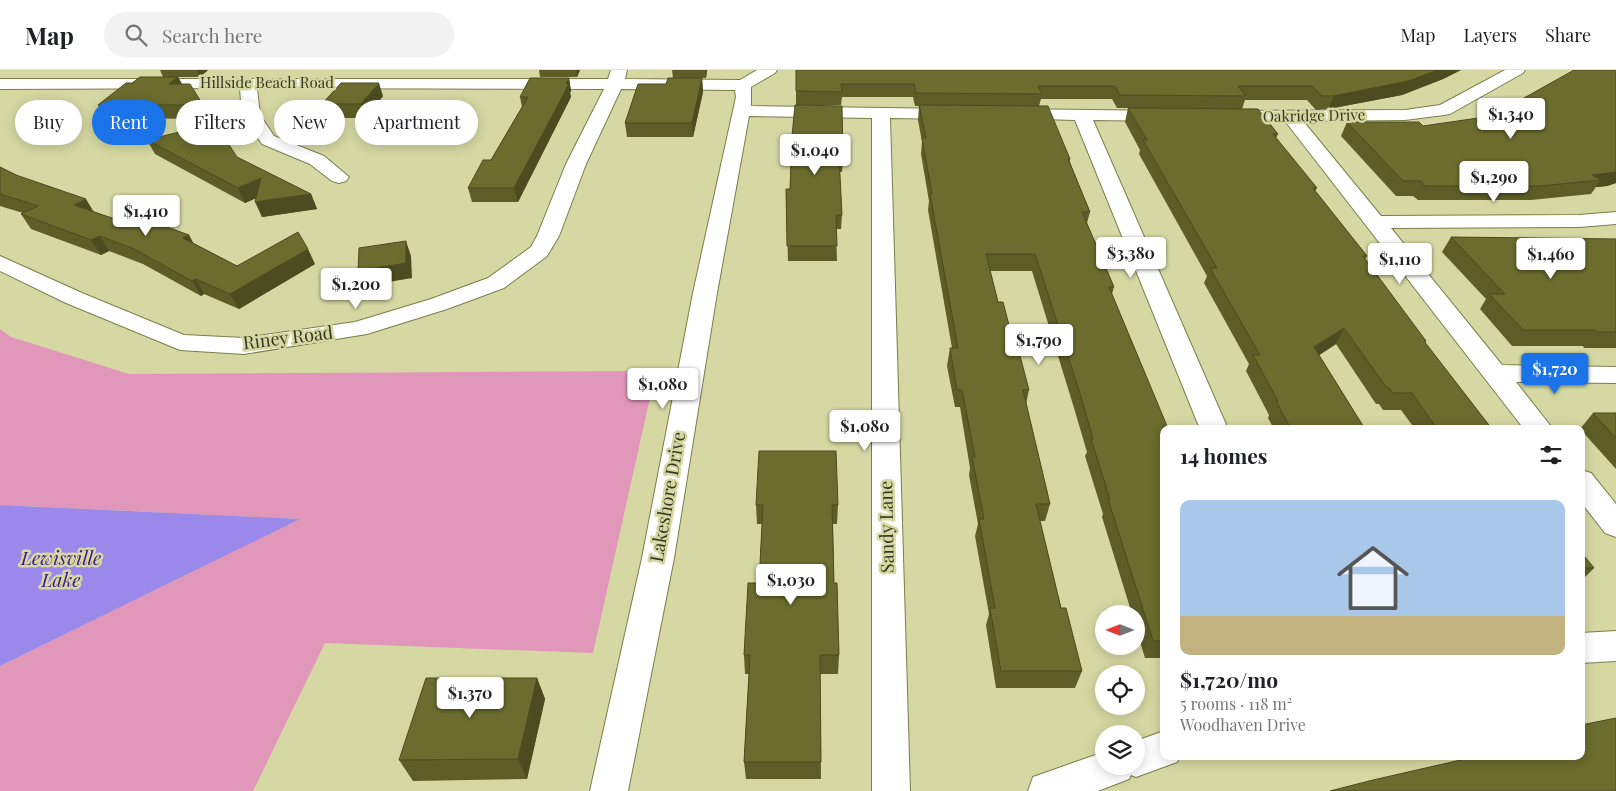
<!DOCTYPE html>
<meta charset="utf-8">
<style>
body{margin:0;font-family:"Playfair Display",serif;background:#f2f2f2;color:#202124;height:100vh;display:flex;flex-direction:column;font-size:19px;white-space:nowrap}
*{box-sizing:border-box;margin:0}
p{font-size:16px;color:#757577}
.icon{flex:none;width:28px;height:28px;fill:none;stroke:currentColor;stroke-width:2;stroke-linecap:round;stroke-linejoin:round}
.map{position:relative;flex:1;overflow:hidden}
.side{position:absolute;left:1160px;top:355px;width:425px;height:335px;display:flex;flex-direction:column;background:#fff;border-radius:10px;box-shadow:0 2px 12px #0003}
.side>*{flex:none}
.banner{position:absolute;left:15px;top:30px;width:475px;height:45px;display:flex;gap:10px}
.needle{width:32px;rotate:270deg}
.controls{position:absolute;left:1095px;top:535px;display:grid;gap:10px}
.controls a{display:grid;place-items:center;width:50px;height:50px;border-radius:50%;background:#fff;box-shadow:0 2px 12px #0003;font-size:25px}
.price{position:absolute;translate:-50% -42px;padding:0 11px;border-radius:5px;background:#fff;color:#222;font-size:16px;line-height:32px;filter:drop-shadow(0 1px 2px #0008)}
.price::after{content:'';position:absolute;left:50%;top:30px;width:15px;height:11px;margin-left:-8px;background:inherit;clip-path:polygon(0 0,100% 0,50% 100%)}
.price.selected{background:#1a73e8;color:#fff}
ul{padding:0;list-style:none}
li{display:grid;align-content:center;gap:10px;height:265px;padding:0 20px}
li+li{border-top:1px solid #e0e0e0}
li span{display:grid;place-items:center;height:155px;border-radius:10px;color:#555}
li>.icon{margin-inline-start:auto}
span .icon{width:90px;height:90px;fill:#fffc;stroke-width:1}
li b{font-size:21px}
h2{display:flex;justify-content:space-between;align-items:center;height:60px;padding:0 20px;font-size:21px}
.tag{padding:0 18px;border-radius:22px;background:#fff;box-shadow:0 2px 12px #0003;font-size:18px;line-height:45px}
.tag.selected{background:#1a73e8;color:#fff}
header{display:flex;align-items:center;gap:30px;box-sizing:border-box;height:70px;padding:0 25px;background:#fff;border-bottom:1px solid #e0e0e0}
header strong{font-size:24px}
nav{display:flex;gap:28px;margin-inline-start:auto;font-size:18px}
.search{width:350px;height:45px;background:#f2f2f2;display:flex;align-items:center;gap:12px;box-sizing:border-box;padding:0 18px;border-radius:28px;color:#757577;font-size:19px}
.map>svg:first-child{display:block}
.green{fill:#e197b9}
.water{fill:#9a88eb}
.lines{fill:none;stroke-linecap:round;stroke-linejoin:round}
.minor-casing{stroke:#7b7e4b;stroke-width:2}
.minor{fill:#fff;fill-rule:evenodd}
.wall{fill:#5c5d27}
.shaded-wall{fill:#4b4c20}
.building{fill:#6b6c2d;stroke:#4b4c20}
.labels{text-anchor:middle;stroke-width:5;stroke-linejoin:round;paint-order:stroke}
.far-street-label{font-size:15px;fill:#353721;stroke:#d5d8a2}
.street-label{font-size:18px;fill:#353721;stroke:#d5d8a2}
.water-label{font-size:19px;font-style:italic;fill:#41188d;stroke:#d5d8a2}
</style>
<header>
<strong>Map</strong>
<div class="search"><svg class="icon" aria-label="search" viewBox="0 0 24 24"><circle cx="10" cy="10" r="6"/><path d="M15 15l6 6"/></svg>Search here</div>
<nav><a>Map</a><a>Layers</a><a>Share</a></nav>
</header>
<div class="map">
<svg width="1616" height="721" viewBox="0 0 1616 721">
<rect width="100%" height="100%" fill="#d5d8a2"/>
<!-- green -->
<path class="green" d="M0,259L11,267L129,304L656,301L593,583L325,573L253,721H0V596L299,449L0,435Z"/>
<!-- water -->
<path class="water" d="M0,435L300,449L0,596Z"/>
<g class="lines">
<!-- minor casing -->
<g class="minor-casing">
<path id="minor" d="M611,0H627L625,9L740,10L757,0H777L775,3L751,17V36L955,39L961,40L964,44L961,48L955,49L890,48L910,721H872V48L749,46L717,223L674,488L628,721H590L642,488L693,223L736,27L735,20L621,19L586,94L559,166L547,186L504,218L447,239L367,264L244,284L180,280L66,233L0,201V186L82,223L184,265L244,268L355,252L431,229L488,208L531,177L537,166L566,94L604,19L257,18L260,45L274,66L324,86L349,107L346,111L339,113L332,111L310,94L262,74L242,45L240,18L0,19V9H608Z
M1505,0H1525L1523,3L1450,44L1444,45L1405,50L1303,51L1381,146L1579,145L1616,142V154L1579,157L1391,158L1502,295L1616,297V313L1516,312L1553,359H1524L1285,51H1225L1219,50L1216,46L1219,42L1225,41L1405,40L1440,35Z
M1013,39L1165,41L1171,42L1174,46L1171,50L1165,51L1093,50L1228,359H1200L1075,50L1007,48L1004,44L1007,40Z
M1581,400L1591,403L1616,434V467L1605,463L1581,432Z
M1616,561V591L1581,593V563Z
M1164,661V686H1180L1177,692L1136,707L1131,705L1129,709L1098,721H1028L1033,707L1104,682V696H1136V671Z"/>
</g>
<!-- minor -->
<use href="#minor" class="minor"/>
</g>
<!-- wall -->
<path class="wall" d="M160,0H208L200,7H178L182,14L203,35L210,49L106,48L98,35L132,13L163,7Z
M539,0H580L577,7H540Z
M672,0H707L706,8H673Z
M796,0H1461L1443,9L1402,25L1328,39L1316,40L1307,30H1245L1242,39L1278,64L1276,68L1317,118L1315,121L1367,186L1365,189L1426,271L1425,273L1492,359H1415L1401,340H1383L1379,334H1376L1336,274L1319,285L1365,359H1274L1268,348L1269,345L1246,301L1249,294L1204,213L1207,206L1139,84L1140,80L1125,52L1128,38H1117L1112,29H1041L1039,36L1070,89V92L1090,142L1087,153L1114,217L1112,224L1167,356L1166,359H1164V588H1145L1136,558V544H1132L1102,447L1103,444L1085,386L1087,382L1074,338L1032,201H990L998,232L1029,320L1026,334L1050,434L1045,451H1040L1061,538L1082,601L1075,618H996L986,555L989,544L975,466L978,454L969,405L970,398L960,337H955L947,296L950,278H952L928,140L929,131L921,84L922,72L918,50L919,36H915L913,27H842L841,35H796Z
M1616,0V113L1607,116L1596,117L1591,124L1531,130H1418L1413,126H1396L1341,66L1347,52L1423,56L1492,46Z
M569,8L571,21L570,23L571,27L518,132H472L468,118L491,90L522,37L520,27Z
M702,8L703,22L693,67H627L625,53L666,14Z
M383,26L366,48H327L322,34Z
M792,66L843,88L842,102H840L842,145L841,159H836L837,191H788L786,119H790Z
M147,70L237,87L311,124L317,139L262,147L256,128L245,133L155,84Z
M0,97L94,142L141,158L189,165L193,173L237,196L315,194L239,239L204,224L201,226L143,194L109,181L101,185L31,159L21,144L23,143L0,136Z
M1451,167L1616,169V278H1584L1583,276H1512L1480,239L1486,229L1442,182Z
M1593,343H1616V399L1581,360V359H1580Z
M756,435H838L837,454H833L834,513L839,585L838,604H820L821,709H746L744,692L749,604H745L744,585L759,513L762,454H757Z
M1581,482L1594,498L1581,511Z
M537,608L545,629L527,709L413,711L399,690Z"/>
<!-- shaded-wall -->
<path class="shaded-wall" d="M197,0H208L200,7Z
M576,0H580L577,7Z
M705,0H707L706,8Z
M1438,0H1461L1443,9L1402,25L1328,39L1334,26Z
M178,7L185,20L169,14Z
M569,8L571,21L570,23L571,27L518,132L514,118Z
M702,8L703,22L693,67L692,53Z
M379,13L383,26L366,48L361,34Z
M1616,102V113L1607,116L1596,117L1601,110L1592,105Z
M261,108L268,123L245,133L238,118Z
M311,124L317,139L262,147L255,132Z
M86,129L95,144L74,135Z
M189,165L197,180L183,168Z
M100,166L109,181L101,185L91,170Z
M406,171L411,186L412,208L365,216L358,201Z
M308,179L315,194L239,239L230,224Z
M196,209L204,224L201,226L192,211Z
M1344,258L1336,274L1306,294L1314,277Z
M537,608L545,629L527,709L518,689Z"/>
<!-- building -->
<path class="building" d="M796,0H1438L1408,11L1334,26H1322L1312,16H1238L1246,26L1120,25L1115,16H1038L1042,24L916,23L914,14H841L842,22L796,21Z
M1574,0H1616V102L1592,105L1601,110L1540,116H1425L1421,111H1403L1347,52H1419L1423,56L1492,46Z
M140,7H178L169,14H190L203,35H98L126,13H132Z
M530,8H569L566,14H569L514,118H468L483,90H491L528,27H520Z
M668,8H702L692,53H625L638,14H666Z
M341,13H379L361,34H322Z
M795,35L842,36L843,88H839L842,145H836L837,176H787L786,119H790L792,66Z
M919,35L1048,36L1070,89H1068L1090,142H1082L1114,217H1109L1167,356H1162L1164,361V571H1153L1108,429H1110L1091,369H1093L1079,320L1035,184H986L998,232H1003L1015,278H1018L1029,320H1023L1050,434H1036L1061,538H1066L1082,601H1001L990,538H995L979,449H984L972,387H975L962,320H957L950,278H958L930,124H932L922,68H926Z
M1128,38L1258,39L1278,64H1273L1317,118H1313L1367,186H1363L1426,271H1424L1492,359H1437L1412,323H1393L1389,318L1386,317L1344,258L1314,277L1365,359H1291L1276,331H1278L1253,285H1260L1210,198H1217L1143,70H1147Z
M215,53L237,87L311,124L255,132L261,108L238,118L147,70Z
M0,97L16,105L86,129L74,135L141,158L153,152L189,165L183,168L237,196L298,162L308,179L230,224L196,209L192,211L134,179L100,166L91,170L21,144L38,136L0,124Z
M1451,167L1616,169V262H1596L1595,260H1523L1489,224H1505Z
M406,171V193L358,201L359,178Z
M1593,343H1616V368Z
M759,381H836L838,435H832L834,513H837L839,585H820L821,692H744L750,585H744L748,513H759L763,435H756Z
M1581,482L1594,498H1581Z
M426,608H537L518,689L399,690Z
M1616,648V721H1330L1373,710L1478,686H1581V655Z"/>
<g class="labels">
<!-- far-street labels -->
<g class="far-street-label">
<text x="267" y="18">Hillside Beach Road</text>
<text transform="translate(1314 46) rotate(-1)" y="5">Oakridge Drive</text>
</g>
<!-- street labels -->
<g class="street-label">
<text transform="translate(288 268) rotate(-7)" y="6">Riney Road</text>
<text transform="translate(668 427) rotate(-80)" y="6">Lakeshore Drive</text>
<text transform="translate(887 457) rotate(-91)" y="6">Sandy Lane</text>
</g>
<!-- water labels -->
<g class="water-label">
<text x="61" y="495">Lewisville<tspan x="61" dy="22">Lake</tspan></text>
</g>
</g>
</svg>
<div class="controls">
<a><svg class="needle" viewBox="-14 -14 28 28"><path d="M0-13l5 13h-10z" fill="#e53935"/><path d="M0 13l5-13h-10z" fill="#757577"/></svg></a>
<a><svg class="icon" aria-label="locate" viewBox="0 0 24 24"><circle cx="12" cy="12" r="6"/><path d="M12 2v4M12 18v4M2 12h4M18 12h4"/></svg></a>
<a><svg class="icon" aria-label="layers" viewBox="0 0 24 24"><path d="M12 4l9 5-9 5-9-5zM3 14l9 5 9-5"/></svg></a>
</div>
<b class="price" style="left:1511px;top:70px">$1,340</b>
<b class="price" style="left:815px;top:106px">$1,040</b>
<b class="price" style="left:1494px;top:133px">$1,290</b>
<b class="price" style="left:146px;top:167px">$1,410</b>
<b class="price" style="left:1131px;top:209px">$3,380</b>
<b class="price" style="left:1551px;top:210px">$1,460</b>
<b class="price" style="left:1400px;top:215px">$1,110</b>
<b class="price" style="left:356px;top:240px">$1,200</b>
<b class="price" style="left:1039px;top:296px">$1,790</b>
<b class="price selected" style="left:1555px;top:325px">$1,720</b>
<b class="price" style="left:663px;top:340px">$1,080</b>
<b class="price" style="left:865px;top:382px">$1,080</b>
<b class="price" style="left:791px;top:536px">$1,030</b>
<b class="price" style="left:470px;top:649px">$1,370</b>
<div class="banner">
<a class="tag">Buy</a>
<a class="tag selected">Rent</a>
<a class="tag">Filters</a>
<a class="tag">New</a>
<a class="tag">Apartment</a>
</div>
<section class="side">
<h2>14 homes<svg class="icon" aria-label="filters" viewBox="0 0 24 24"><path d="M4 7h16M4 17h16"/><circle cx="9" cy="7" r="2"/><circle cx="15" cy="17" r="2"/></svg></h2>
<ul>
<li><span style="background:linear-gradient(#a9c7e8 75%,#c2b280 0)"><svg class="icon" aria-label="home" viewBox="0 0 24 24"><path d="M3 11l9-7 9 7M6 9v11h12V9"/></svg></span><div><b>$1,720/mo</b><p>5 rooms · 118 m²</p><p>Woodhaven Drive</p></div></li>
</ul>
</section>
</div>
